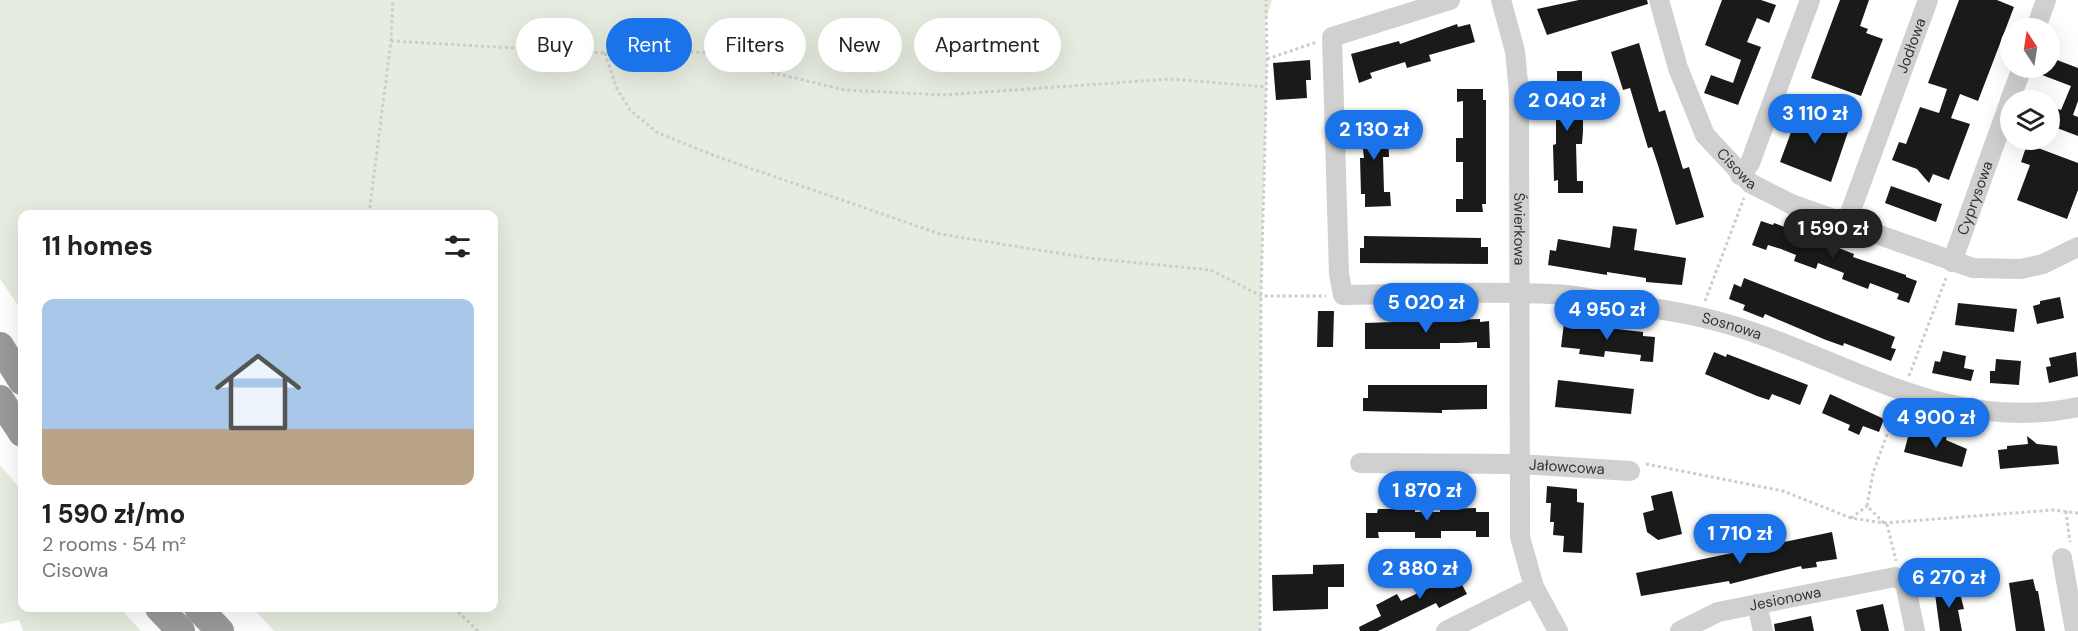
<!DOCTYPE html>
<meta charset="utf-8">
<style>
body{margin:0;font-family:"DM Sans",sans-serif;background:#f2f2f2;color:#222;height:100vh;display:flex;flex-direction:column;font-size:22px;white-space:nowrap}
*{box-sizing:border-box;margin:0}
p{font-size:20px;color:#767676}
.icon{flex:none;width:33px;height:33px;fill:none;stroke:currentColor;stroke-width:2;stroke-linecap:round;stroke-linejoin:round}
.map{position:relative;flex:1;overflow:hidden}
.sheet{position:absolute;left:18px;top:210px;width:480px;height:402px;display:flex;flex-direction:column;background:#fff;border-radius:12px;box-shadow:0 6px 24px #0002}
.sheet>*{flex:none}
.hud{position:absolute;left:516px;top:18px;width:570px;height:54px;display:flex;gap:12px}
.needle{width:39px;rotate:348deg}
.buttons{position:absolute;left:2000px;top:18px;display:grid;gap:12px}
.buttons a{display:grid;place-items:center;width:60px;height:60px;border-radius:50%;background:#fff;box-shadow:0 6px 24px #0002;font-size:30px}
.price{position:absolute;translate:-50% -51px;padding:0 14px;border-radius:21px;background:#1a73e8;color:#fff;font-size:20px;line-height:39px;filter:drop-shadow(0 2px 3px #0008)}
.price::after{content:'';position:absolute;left:50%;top:36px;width:18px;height:14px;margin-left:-9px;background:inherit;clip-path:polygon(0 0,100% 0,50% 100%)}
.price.active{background:#222;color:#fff}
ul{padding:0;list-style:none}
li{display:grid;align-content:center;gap:12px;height:318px;padding:0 24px}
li+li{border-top:2px solid #e0e0e0}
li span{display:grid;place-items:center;height:186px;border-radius:12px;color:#555}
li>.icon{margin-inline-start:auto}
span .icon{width:108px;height:108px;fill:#fffc;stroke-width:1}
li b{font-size:26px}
h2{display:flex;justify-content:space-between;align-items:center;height:72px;padding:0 24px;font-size:26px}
.pill{padding:0 21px;border-radius:27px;background:#fff;box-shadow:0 6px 24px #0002;font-size:21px;line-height:54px}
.pill.active{background:#1a73e8;color:#fff}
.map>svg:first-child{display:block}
.green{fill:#e6ecdf}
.building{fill:#1a1a1a}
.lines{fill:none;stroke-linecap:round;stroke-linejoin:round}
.path{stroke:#cdcdcd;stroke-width:3;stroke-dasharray:3 3;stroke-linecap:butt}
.minor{stroke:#d0d0d0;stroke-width:20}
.highway{stroke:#9a9a9a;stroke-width:28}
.labels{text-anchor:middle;stroke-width:6;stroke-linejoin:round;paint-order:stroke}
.street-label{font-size:15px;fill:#333;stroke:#fff}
</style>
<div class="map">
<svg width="2078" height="631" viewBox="0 0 2078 631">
<rect width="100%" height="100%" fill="#fff"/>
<!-- green -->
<path class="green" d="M0,0H1272L1265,23L1267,59L1261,296L1260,631H274L253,608H494V214H22V311L0,279Z
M0,465L22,491V608H120L141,631H23L19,620L0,624Z"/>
<!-- building -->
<path class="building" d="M1579,0H1647L1648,4L1547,35L1537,9Z
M1722,0H1761L1776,5L1769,23L1757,18L1747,42L1761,47L1738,105L1704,93L1711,75L1733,83L1741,60L1705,45Z
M1840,0H1869L1860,26L1868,29L1866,33L1883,39L1861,96L1811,78Z
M1959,0H1997L2014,7L1978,101L1960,94L1951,118L1970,124L1949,180L1933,174L1929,183L1917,169L1892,160L1899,142L1906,144L1920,107L1939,113L1947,89L1928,83Z
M1457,24L1458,27L1470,24L1475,42L1429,55L1431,61L1407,68L1405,62L1370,73L1372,78L1359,83L1351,54L1399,41L1400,44Z
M1639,43L1659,112L1665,110L1683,169L1689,167L1704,217L1676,225L1658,165L1652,147L1648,148L1630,88L1623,90L1611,52Z
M2049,57L2078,68V101L2073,115L2078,117V136L2049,125V106L2061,110L2071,86L2042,75L2045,68H2049Z
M1310,60L1311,80H1306L1307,98L1276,100L1273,63Z
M1557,71H1582V84L1576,83L1577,119L1583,120V131L1582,144H1576L1577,181H1583V193H1558V180L1554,181L1553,145L1556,144V119H1553V83H1557Z
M1457,89H1483V100H1486V204H1482L1483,212H1456V199H1463V162H1456V138H1463V101L1457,102Z
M1800,108L1850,126L1831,182L1780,162Z
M1381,114L1382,133H1388L1389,157H1383L1384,192H1390L1391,206L1365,207V194H1361L1360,158H1364L1359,115Z
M2027,144L2078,163V190L2067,219L2017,200L2030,165L2021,162Z
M1891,186L1942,204L1936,222L1885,203Z
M1761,221L1773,225L1774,223L1854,254L1853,257L1906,275V277L1917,281L1909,303L1897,299L1899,294L1870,283L1868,289L1842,279L1844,273L1818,263L1816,269L1794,261L1796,255L1781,249L1768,245L1766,250L1752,245Z
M1613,226L1637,229L1634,250L1686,258L1682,285L1646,282V278L1607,272V275L1548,265L1550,250L1556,251L1558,239L1610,248Z
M1364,236L1481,238V247H1488V264L1360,263V248H1364Z
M1744,278L1895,337L1891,348L1896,349L1891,361L1844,343L1843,346L1826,340L1765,314L1763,318L1743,310L1745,305L1729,299L1734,284L1741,287Z
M2060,297L2064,318L2037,324L2033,306L2040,304V301Z
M1958,303L2017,309L2014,332L1955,325Z
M1318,311H1334L1333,347H1317Z
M1480,319V322L1489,321L1490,348H1477V342L1458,343H1440V349H1365V323Z
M1564,323L1643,332V336L1655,337L1653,362L1640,361L1641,355L1605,351L1604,357L1579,354L1580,349L1561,347Z
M1943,351L1966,356L1964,368L1974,370L1971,381L1932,373L1935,361L1940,362Z
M1714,352L1726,357L1727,354L1808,385L1800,405L1772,394L1769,400L1757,396L1705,374Z
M2076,352L2078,376L2049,383L2046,367L2051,366L2049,358Z
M1996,359L2021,361L2019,385L1990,383V371H1995Z
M1558,380L1634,389L1631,414L1555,407Z
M1368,385H1487V409L1442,410V413L1363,411V398H1368Z
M1830,394L1884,419L1879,432L1863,426L1859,435L1848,430L1850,425L1822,413Z
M1932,431L1947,435L1946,440L1967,449L1962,467L1904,452L1909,433L1931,437Z
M2027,436L2037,444L2057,446L2059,464L2000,469L1998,450L2007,449V446L2028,444Z
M1547,486L1577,489V502L1584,503L1582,553L1563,552L1564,536L1553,535L1554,522H1550L1551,503H1546Z
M1672,491L1682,534L1658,540L1647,532L1643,513L1654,510L1651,496Z
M1476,508V512H1489V537H1476V531H1441V538H1415V532H1378L1379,538H1366V513H1377L1378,509H1415V512H1440V509Z
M1832,532L1837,559L1816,562L1817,567L1802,569L1801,566L1730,584L1729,581L1641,596L1636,573Z
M1344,564V587H1328V609L1273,611L1272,575L1313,574V565Z
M1458,565L1464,576L1459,579L1467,594L1439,608L1436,603L1378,631H1360L1359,627L1381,616L1376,605L1397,594L1401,601L1429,588L1425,580Z
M2033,579L2036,591H2038L2045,631H2016L2009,583Z
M1948,587L1959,589L1964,609L1958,610L1962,631H1940L1935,594Z
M1883,604L1889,631H1861L1856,610Z
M1811,616L1814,631H1775L1774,624Z"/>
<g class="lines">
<!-- path -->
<path class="path" d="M391,41L605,53L657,49L710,53L774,73L845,90L943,95L1170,79L1266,87
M605,53L616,87L630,110L658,133L718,157L940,234L1088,258L1211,270L1261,296H1326
M1267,59L1317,42
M369,214L391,41L393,0
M1705,301L1744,198
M1909,376L1946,278
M1646,464L1783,491L1851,518L1884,523L2053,510L2078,513
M2066,511L2070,542
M1851,518L1867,506
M1884,523L1867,506L1873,473L1897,407
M1887,524L1896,561
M454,608L478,631
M1260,631L1261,296L1267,59L1266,0"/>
<!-- minor -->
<g class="minor">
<path id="s1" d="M1450,0L1332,37L1339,274L1343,295C1412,294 1482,291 1552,294C1571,294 1591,299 1610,302C1640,306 1670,310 1700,317C1831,346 1935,437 2078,407"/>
<path id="s2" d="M1501,0L1515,51L1519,93L1520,537L1534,587L1558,631"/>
<path id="s3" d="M1659,0L1678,68L1705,135L1750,183L1791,204L1973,268L2021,269L2043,264L2078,247"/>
<path d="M2036,28L2046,0"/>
<path d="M2010,100L2022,68"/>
<path d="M1740,175L1750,163L1810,0"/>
<path id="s4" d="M1846,224L1928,0"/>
<path id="s5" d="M1952,262L2010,101"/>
<path id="s6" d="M1360,463L1520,464L1630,471"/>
<path d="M2062,558L2075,631"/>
<path d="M1757,604L1763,631"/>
<path d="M1446,631L1534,587"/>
<path id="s7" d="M1680,631L1718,612L1895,577L1905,583L1915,631"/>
</g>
<!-- highway -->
<path class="highway" d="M0,346L22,381
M0,399L22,433
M159,608L181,631
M198,608L220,631"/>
</g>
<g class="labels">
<!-- street labels -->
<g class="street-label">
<text dy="5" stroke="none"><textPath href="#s4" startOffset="190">Jodłowa</textPath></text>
<text dy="5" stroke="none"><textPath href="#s3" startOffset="189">Cisowa</textPath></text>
<text dy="5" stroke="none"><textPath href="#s5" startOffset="68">Cyprysowa</textPath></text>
<text dy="5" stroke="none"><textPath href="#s2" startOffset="231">Świerkowa</textPath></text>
<text dy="5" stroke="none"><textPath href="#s1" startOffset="774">Sosnowa</textPath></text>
<text dy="5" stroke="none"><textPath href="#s6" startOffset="207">Jałowcowa</textPath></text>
<text dy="5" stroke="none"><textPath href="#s7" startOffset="111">Jesionowa</textPath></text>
</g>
</g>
</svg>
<div class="buttons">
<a><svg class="needle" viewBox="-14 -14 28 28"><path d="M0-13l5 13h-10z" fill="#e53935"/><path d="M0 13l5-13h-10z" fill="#767676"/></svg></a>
<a><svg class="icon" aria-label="layers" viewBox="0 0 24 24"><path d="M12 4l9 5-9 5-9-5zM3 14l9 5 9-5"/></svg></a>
</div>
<b class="price" style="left:1567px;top:132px">2 040 zł</b>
<b class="price" style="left:1815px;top:145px">3 110 zł</b>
<b class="price" style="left:1374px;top:161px">2 130 zł</b>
<b class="price active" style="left:1833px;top:260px">1 590 zł</b>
<b class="price" style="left:1426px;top:334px">5 020 zł</b>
<b class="price" style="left:1607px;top:341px">4 950 zł</b>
<b class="price" style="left:1936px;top:449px">4 900 zł</b>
<b class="price" style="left:1427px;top:522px">1 870 zł</b>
<b class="price" style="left:1740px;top:565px">1 710 zł</b>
<b class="price" style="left:1420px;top:600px">2 880 zł</b>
<b class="price" style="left:1949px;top:609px">6 270 zł</b>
<div class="hud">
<a class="pill">Buy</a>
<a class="pill active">Rent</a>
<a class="pill">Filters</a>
<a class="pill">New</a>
<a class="pill">Apartment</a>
</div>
<section class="sheet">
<h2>11 homes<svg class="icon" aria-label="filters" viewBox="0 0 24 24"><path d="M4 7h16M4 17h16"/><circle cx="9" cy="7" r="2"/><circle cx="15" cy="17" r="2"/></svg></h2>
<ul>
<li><span style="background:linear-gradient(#a9c7e8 70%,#b9a48a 0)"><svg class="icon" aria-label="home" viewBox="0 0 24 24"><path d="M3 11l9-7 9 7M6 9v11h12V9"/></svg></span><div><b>1 590 zł/mo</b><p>2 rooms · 54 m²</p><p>Cisowa</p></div></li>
</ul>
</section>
</div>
